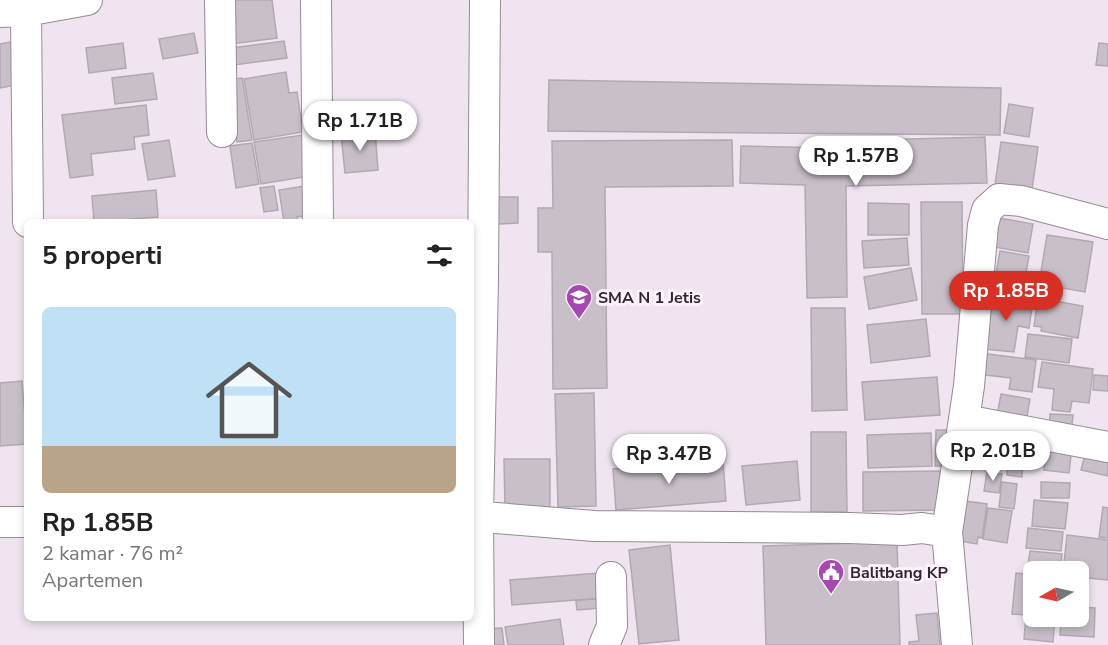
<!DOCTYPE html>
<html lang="id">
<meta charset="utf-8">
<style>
body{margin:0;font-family:"Nunito Sans",sans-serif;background:#f6f6f6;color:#222;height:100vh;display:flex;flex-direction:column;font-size:22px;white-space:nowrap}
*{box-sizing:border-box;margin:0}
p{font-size:20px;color:#767676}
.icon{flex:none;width:33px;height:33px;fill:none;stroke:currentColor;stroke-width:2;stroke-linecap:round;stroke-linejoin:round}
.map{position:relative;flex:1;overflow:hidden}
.details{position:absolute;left:24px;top:219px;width:450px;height:402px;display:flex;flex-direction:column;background:#fff;border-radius:9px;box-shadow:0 3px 9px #0003}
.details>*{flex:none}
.needle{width:39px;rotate:261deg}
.controls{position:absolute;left:1023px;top:561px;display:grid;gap:12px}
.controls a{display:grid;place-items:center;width:66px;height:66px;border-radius:9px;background:#fff;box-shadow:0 3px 9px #0003;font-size:30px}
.price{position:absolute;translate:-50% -51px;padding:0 14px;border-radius:21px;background:#fff;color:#222;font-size:20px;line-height:39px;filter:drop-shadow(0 2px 3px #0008)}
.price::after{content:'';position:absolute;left:50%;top:36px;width:18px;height:14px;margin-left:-9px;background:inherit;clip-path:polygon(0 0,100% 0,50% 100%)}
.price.active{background:#d93025;color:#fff}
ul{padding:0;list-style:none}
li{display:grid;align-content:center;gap:12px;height:318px;padding:0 18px}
li span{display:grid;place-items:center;height:186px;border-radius:9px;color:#555}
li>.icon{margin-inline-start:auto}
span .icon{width:108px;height:108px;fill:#fffc;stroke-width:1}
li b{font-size:26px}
h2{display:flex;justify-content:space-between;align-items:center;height:72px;padding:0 18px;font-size:26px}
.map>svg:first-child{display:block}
.building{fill:#c9bfc9;stroke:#b2a8b2;stroke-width:1.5}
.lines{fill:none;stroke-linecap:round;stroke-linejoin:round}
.minor-casing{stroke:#958b96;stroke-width:32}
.minor{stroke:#fff;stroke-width:30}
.labels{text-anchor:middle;stroke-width:6;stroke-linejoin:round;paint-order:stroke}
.poi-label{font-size:16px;font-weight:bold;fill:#2d292d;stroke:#fcf1fd;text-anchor:start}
</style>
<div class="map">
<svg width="1108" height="645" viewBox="0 0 1108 645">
<rect width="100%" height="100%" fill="#efe4ef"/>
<!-- building -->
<path class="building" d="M225,0H272L277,38L231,44Z
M194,33L198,53L163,59L159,39Z
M20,40L26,83L0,88V44Z
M284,41L287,58L234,65L232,48Z
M123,43L126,68L89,73L86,48Z
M1099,43L1108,44V66L1096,65Z
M286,72L289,93L297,92L303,132L254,140L244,79Z
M153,73L157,99L115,104L112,78Z
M242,78L252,140L237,142L227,80Z
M549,80L1001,88L1000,135L548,131Z
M1009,104L1033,108L1029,137L1004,133Z
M146,105L149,135L134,137L135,149L91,154L93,175L70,178L62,115Z
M375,131L378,170L345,173L341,134Z
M303,135L310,176L261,184L254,142Z
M985,137L987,183L846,186L847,297L807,298L805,185L740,183L741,146L833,148V141Z
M169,140L175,176L148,180L142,144Z
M732,140L733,186L605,187L607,388L553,389L552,252H538V208H553L552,141Z
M1001,142L1038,147L1031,197L994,192Z
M252,143L259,184L236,188L230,146Z
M310,185L314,214L297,217V222H284L279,190Z
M274,186L278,210L264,212L260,188Z
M156,190L158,217L94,222L92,196Z
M497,197H518V223L498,224Z
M921,202H962L963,314H922Z
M868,203L909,204V235H868Z
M999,218L1033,224L1028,253L994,247Z
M1047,235L1093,242L1085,292L1039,284Z
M907,238L909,265L864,268L862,241Z
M1000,251L1029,256L1024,284L995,279Z
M911,268L917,300L869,309L864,277Z
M991,295L1033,301L1029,328L1018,326L1014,352L984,349Z
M1038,298L1083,306L1078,338L1041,331L1042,327L1034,326Z
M811,308H845L847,410L812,411Z
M926,319L930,356L871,363L867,325Z
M1028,334L1072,339L1069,363L1025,357Z
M980,353L1036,360L1032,392L1009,389L1011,378L977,374Z
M1042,362L1093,369L1089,403L1072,401L1070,412L1052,410L1054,389L1038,387Z
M1094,375L1108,376V391L1093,390Z
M937,377L940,415L865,420L862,382Z
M22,381L27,444L0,446V383Z
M594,393L596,506L558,507L555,394Z
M1001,394L1030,399L1025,427L996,421Z
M1050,414L1073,415L1071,435L1049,433Z
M936,430H954V466H935Z
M811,432H846L847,512H811Z
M931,433L932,466L868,468L867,435Z
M971,437L1006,442L1001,470L967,464Z
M1047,444L1072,447L1069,473L1044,470Z
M1009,445L1024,446L1022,477L1007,475Z
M1087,447L1108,452V476L1081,470Z
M504,459H550V508L505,507Z
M723,461L726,501L616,510L613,469Z
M797,461L800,500L746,505L742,466Z
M940,471L941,510L863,511V472Z
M987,472L1002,474L999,493L984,491Z
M1002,482L1017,484L1014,509L999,507Z
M1041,482L1070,483L1069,498H1041Z
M958,500L987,504L982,538L978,537L977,544L952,540Z
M1034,500L1068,503L1065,529L1032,526Z
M1103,507L1108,508V538L1099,537Z
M988,508L1012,511L1007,543L983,539Z
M1028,528L1063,532L1061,551L1026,548Z
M1067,535L1108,540V580L1078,577V572H1063Z
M897,542L900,645H766L763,546Z
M670,545L679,640L639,644L629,550Z
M1030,551L1062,554L1060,572H1027Z
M599,573L601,598L512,605L510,580Z
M1016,573L1034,575V616H1055L1053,642L1024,639L1026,615L1012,614Z
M598,598L600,608L577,610L576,601Z
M1078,607L1095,608L1094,637L1060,635L1061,616H1078Z
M937,613L940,645H909V642L919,641L916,615Z
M560,619L564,645H508L505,627Z
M502,628L504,645H484L483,629Z"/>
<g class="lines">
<!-- minor casing -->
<g class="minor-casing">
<path id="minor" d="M220,0L222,132
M316,0L318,222
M26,11L28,222
M0,12L26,11L87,0
M965,420L1108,447
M471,516L594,526L850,528L902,530L922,528L947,532
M0,522H27
M479,645L478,516L483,279L485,0
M604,645L612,626L611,577
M957,645L947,532L969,386L983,225L987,210L999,199L1021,201L1108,224"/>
</g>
<!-- minor -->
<use href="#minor" class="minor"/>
</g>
<!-- icons -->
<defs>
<g id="school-pin" transform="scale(1.35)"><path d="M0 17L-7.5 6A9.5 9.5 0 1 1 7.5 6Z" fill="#a748b0" stroke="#fcf1fd"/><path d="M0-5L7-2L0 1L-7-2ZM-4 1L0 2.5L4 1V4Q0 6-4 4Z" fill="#fff"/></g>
<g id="civic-pin" transform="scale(1.35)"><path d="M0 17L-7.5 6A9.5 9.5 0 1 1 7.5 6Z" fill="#a748b0" stroke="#fcf1fd"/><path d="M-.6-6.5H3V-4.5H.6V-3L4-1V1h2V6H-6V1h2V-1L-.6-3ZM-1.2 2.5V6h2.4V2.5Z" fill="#fff"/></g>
</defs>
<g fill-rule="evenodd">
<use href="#school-pin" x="579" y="297"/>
<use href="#civic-pin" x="831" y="572"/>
</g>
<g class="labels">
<!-- poi labels -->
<g class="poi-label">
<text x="598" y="303">SMA N 1 Jetis</text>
<text x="850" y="578">Balitbang KP</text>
</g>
</g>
</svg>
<div class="controls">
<a><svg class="needle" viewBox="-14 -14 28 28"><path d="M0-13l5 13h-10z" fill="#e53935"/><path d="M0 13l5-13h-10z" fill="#767676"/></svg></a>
</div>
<b class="price" style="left:360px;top:152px">Rp 1.71B</b>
<b class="price" style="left:856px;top:187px">Rp 1.57B</b>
<b class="price active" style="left:1006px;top:322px">Rp 1.85B</b>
<b class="price" style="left:993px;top:482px">Rp 2.01B</b>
<b class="price" style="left:669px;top:485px">Rp 3.47B</b>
<section class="details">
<h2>5 properti<svg class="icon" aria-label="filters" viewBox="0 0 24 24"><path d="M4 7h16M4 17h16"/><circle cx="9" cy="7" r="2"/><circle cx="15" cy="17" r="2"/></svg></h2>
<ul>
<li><span style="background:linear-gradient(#bfe0f5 75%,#b9a48a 0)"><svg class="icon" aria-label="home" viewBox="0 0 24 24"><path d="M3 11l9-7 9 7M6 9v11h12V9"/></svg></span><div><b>Rp 1.85B</b><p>2 kamar · 76 m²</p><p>Apartemen</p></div></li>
</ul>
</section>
</div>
